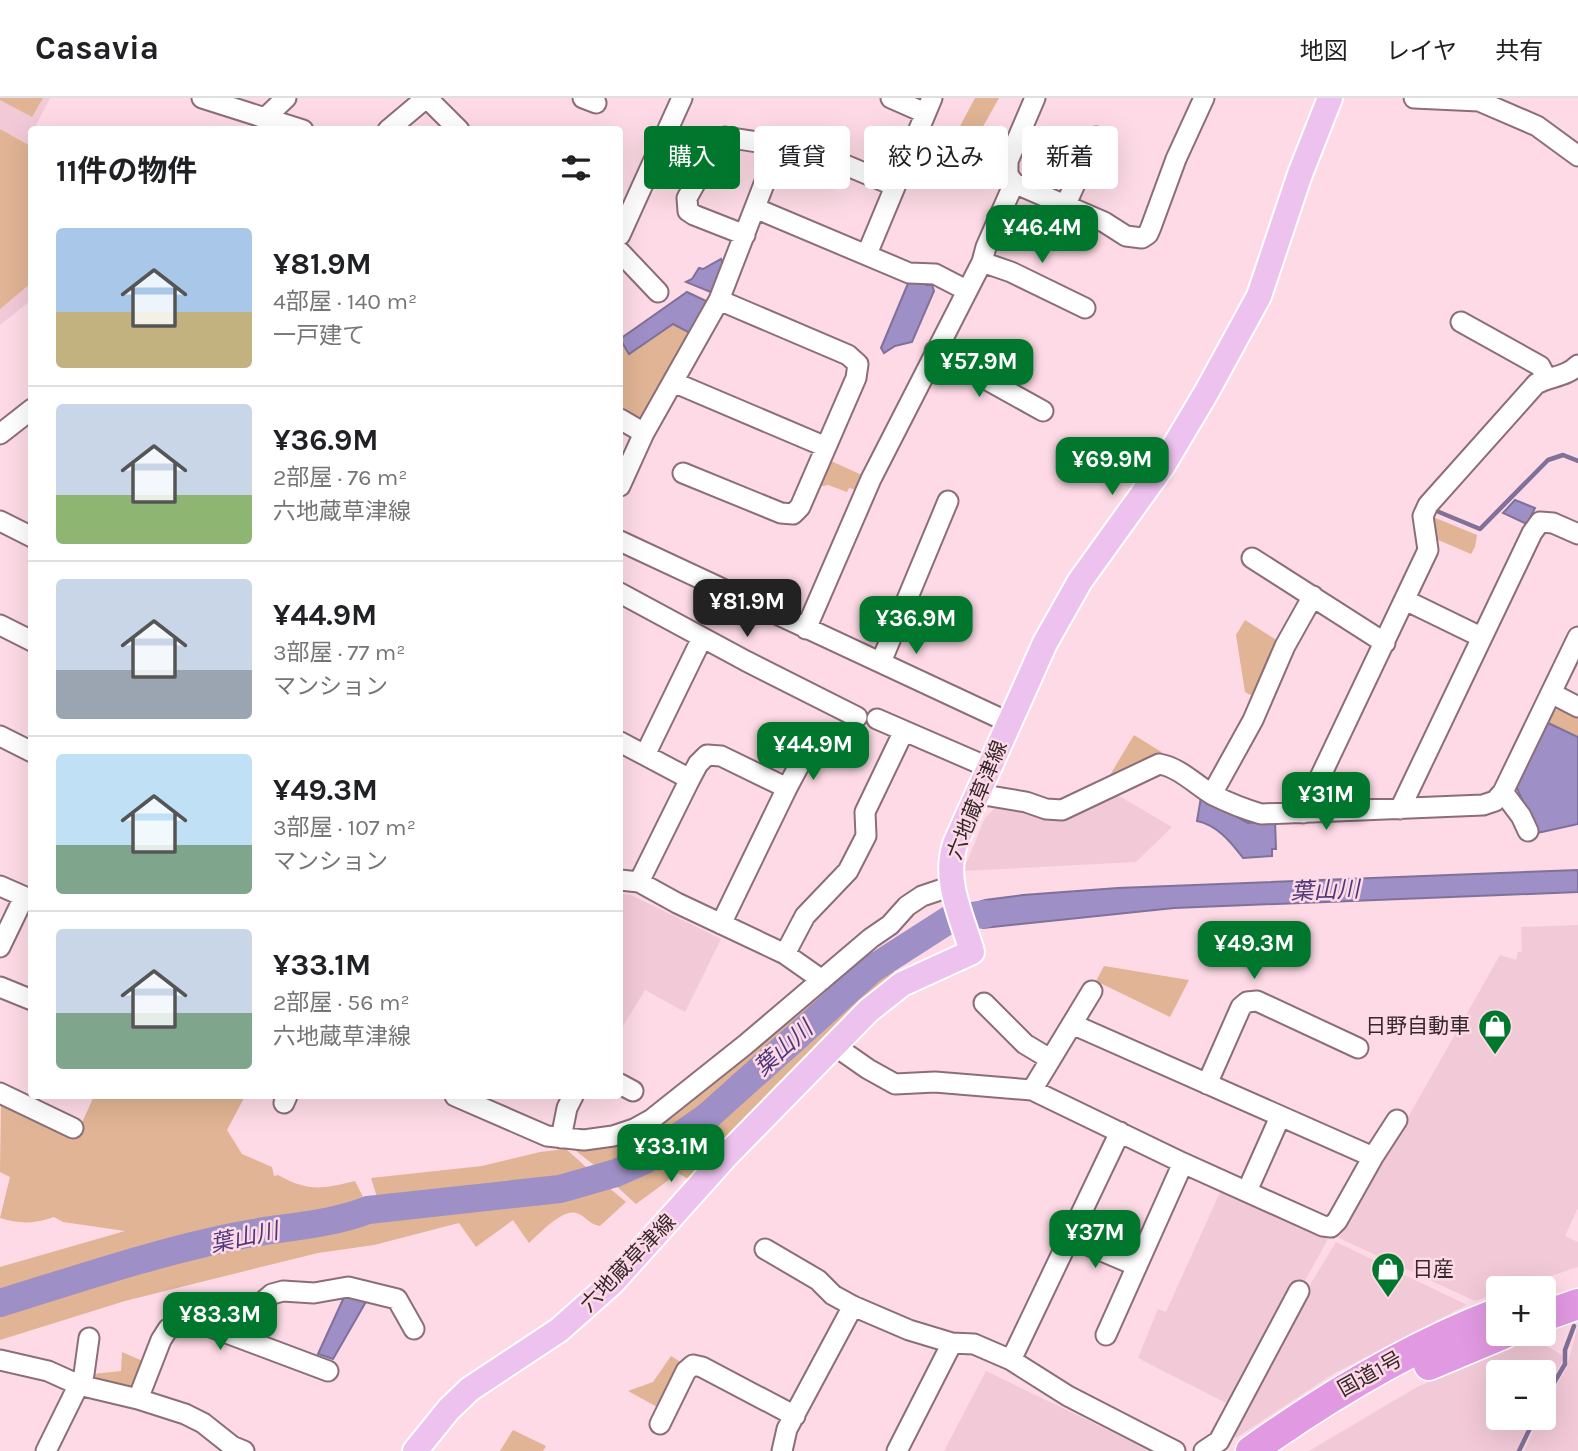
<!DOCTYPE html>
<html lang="ja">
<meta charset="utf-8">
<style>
body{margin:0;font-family:Karla,"Noto Sans JP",sans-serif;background:#f2f2f2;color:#202124;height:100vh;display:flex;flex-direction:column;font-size:26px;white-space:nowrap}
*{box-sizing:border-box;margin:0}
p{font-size:23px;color:#757577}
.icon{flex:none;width:38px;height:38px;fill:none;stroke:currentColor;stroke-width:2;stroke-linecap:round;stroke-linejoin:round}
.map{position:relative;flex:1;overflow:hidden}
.sheet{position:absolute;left:28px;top:28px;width:595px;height:973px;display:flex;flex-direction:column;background:#fff;border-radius:7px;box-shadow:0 7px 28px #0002}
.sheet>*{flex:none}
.guide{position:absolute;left:644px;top:28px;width:665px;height:63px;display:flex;gap:14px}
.controls{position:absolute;left:1486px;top:1178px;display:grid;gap:14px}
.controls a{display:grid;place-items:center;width:70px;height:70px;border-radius:7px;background:#fff;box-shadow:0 7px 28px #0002;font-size:35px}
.price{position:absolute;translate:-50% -60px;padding:0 16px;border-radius:14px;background:#00772d;color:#fff;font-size:23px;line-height:46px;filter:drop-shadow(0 2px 4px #0008)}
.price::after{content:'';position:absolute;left:50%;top:42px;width:21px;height:16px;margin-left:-10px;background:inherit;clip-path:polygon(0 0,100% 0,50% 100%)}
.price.active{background:#222;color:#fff}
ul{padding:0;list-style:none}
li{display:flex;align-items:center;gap:21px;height:175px;padding:0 28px}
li+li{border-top:2px solid #e0e0e0}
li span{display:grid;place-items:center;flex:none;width:196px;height:140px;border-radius:7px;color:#555}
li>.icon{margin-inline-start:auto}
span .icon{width:84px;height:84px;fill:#fffc;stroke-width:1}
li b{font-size:30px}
h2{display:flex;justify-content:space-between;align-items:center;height:84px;padding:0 28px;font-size:30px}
.tag{padding:0 24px;border-radius:7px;background:#fff;box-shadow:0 7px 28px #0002;font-size:24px;line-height:63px}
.tag.active{background:#00772d;color:#fff}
header{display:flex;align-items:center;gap:42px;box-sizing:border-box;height:98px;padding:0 35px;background:#fff;border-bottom:2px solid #e0e0e0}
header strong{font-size:33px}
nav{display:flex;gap:38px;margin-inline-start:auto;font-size:24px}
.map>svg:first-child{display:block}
.built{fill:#f2c9d7}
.green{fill:#e0b494}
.water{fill:#9e90c7;stroke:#7f7199;stroke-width:2}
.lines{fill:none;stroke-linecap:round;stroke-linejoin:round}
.stream{stroke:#7f7199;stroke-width:4.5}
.river{stroke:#9e90c7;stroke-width:28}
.minor-casing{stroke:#8c6e78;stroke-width:23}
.major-casing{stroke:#fff;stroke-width:28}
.highway-casing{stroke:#fff;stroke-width:33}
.minor{stroke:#fff;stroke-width:19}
.major{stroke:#edc2ee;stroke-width:24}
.highway{stroke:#e199e2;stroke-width:30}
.labels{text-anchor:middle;stroke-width:5;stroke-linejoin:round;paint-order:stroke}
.street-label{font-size:21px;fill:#36292d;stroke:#fddae5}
.poi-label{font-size:21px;fill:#36292d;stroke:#fddae5;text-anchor:end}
.water-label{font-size:23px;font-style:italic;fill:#4e387b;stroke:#fddae5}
</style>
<header>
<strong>Casavia</strong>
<nav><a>地図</a><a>レイヤ</a><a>共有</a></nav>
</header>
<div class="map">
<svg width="1578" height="1353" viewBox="0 0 1578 1353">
<rect width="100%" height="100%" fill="#fddae5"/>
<!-- built -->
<path class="built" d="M0,0H50L34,31L32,32L31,202L0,227Z
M1114,695L1172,729L1136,764L963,773L985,720L997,708L1028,714Z
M622,796L631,797L721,841L685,914L645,892L620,933V801Z
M1578,827V1110L1565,1138L1578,1144V1169L1514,1190H1498V1195L1475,1203L1339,1140L1356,1103L1372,1083L1500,857L1516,862L1518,854H1522L1521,829Z
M1221,1092L1281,1116L1328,1141L1301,1190L1228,1306L1138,1260L1158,1211L1166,1214Z
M1336,1144L1467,1207L1333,1276L1236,1340L1230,1334L1305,1195Z
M1578,1228V1353H1524L1539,1320H1544V1310L1548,1302L1566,1271Z
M1535,1240L1565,1259L1544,1294V1274H1498V1320H1532L1516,1353H1309L1417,1289Z
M986,1273L1151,1353H944Z"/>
<!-- green -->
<path class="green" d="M0,0H43L32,19L0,2Z
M975,0H999L976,41L958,32Z
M0,31L32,49L31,185L0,211Z
M673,226L690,235L646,317L634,321L621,314L620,299L623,262L620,261V243L630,256Z
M829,362L864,378L857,392L849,390L847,394L828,387L818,389Z
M1433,419L1477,437L1475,449L1471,456L1436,441Z
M1245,522L1278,543L1254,599L1245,594L1236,537Z
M1563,610L1578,617V639L1546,624L1551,613Z
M1134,637L1163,655L1113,679L1110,677Z
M866,859L871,864L682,1030L653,1052L604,1075L571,1049L592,1050L790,918Z
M1104,868L1189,882L1170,919L1096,883Z
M889,874H907L700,1064V1077L693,1084L678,1075L636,1106L614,1086L697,1043L797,955L875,880Z
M94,998H245L227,1032L242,1056L272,1069L274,1078L278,1077C308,1094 323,1091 355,1083L365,1103L355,1110L306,1119L273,1122L167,1146L0,1196V1169L125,1133L63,1124L54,1119C36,1126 19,1126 0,1120L10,1079L0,1074L1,1005L75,1040Z
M566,1051L595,1077L534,1088L477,1091L387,1103L378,1102L371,1080L482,1068L540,1054Z
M607,1088L626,1104L600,1128C588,1126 585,1117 576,1115C562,1111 539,1136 529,1145L513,1122L476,1149L459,1125L374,1147L318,1155L197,1185L125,1203L0,1242V1218L165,1168L277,1143L302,1135L371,1121L386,1122L397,1117C424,1113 451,1109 478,1107C523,1102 564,1101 607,1088Z
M122,1254L145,1264L137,1285L124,1290L98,1286L93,1276L121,1273Z
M671,1258L682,1265L659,1310L628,1293L653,1284Z
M513,1332L546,1348L543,1353H500Z"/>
<!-- water -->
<path class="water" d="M721,161L724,167L713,195L686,184L692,181L699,170L703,171Z
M926,182V187H932L934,193L912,244L895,248L884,255L881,250L909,183Z
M687,194L708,204L690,235L673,226L629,256L620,241Z
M1515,402L1535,410L1527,426L1503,415Z
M1546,624L1578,639V726L1537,735L1516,688Z
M1201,699L1248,725L1275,723L1276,751H1272V758L1243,760C1231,744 1217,727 1197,723Z
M1578,772V794L1174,810L983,830L975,821L969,807L985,802L1023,797L1118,790Z
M345,1197L367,1202L333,1261L318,1256Z"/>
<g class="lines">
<!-- stream -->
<path class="stream" d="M1439,414L1480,431L1548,362L1563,357L1578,363
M1544,1302L1565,1266V1252L1574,1228
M1519,1353L1535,1320"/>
<!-- river -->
<path class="river" d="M0,1205C78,1181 157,1154 237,1138C280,1129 327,1128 368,1112L560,1091L616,1075L645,1062L708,1018L872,871L950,821L985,816"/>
<!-- minor casing -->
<g class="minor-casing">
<path id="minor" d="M202,0L303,32
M427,0L459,32
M583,0L596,5
M891,0L925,15
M1414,0L1479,3L1537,28L1578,58
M264,21L286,0
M388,32L426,0
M1014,85L1104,124L1126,138L1142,140L1148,136L1151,129L1176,61L1204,0
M1066,106L1096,39
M755,110L909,175L935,176L966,192
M620,137L682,0
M745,137L694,117L688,113L687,100L718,44L725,39L764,45L779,53
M620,154L658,194
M867,156L932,0
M982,164L1011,174L1085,210
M1461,224L1540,268L1547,281
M935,253L1043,313
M673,284L826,349
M620,321L644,335
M0,336L32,311
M683,375L781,415L793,416L800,409L856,280L858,266L848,257L719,202
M620,388L644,335L719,202L776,55L785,49L798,47L895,88
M0,423L32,439
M620,443L1008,624
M1252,460L1385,545
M620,495L746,563L857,619
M1405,502L1481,539
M0,527L32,543
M806,531L871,381L982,164L986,149L1014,85L1008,77V63L1035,0
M881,564L948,403
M1551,595L1578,609
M877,621L990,670
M0,638L32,654
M620,644L690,681
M645,657L702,540
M787,690L804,658
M1503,694L1521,718L1528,733
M978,696L1026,704L1046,711L1062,712L1159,666C1179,669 1196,687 1213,697C1229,705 1244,711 1261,716L1483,707L1495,703L1503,694L1578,539
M1212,696L1253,622L1285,548L1313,498
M1400,711L1532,435L1540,424L1553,425L1578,436
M1303,715L1428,452L1423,418L1428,407L1536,286C1551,278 1566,279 1578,267
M620,782L639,784L677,805L785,856L822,882
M639,784L690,681L698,666L707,657L721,658L787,690L721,826
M0,788L32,802
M0,849L24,799
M785,856L805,818L848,773L866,738L865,714L901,639
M0,889L32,902
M984,905L1025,946L1050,961
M1072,926L1092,893
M835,948L868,971L895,986L935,984L1032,992L1183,1065L1323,1128L1331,1129L1337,1123L1373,1059L1072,926L1032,992
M620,986L633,993
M1207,986L1241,909L1247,904L1257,903L1358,950
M0,995L73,1030
M455,998L547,1038L584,1042L613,1038L634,1031L652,1021L745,947L871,840L890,827L907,808L922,798L952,788
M284,1005L287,998
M561,1040L567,1010L573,998
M1373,1059L1397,1022
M1247,1093L1280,1019
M1069,1139L1137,1168
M765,1151L818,1182L833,1197L853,1208L909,1232L952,1245L974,1246L1011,1262L1068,1298L1175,1353
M1106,1237L1183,1065
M247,1242L264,1203L272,1196L283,1193L314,1195L348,1189L397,1201L414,1231
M0,1262L48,1273L79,1287L138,1301L185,1316L203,1325L232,1348L244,1353
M1011,1262L1120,1034
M138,1301L161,1242L168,1231L192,1222L328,1273
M660,1326L686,1273L693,1267L702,1269L795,1318
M46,1353L84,1276L89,1240
M782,1353L787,1331L853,1208
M897,1353L952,1245
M1204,1353L1219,1343L1299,1193"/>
</g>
<!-- major casing -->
<g class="major-casing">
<path id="major" d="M415,1353L449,1311L470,1291L559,1232L613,1184L727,1057L868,913L902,886L972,854C962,818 943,784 955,746L1045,545L1080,483L1162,369L1206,295L1259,198L1300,76L1330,0"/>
</g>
<!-- highway casing -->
<g class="highway-casing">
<path id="highway" d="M1544,1218L1578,1206
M1429,1267L1503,1236
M1251,1353C1328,1298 1409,1249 1498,1215"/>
</g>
<!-- minor -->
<use href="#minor" class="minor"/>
<!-- major -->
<use href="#major" class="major"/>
<!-- highway -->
<use href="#highway" class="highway"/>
</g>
<!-- icons -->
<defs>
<g id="shop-pin" transform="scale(1.75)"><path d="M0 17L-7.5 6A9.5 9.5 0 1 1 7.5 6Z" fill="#00772d" stroke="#fddae5"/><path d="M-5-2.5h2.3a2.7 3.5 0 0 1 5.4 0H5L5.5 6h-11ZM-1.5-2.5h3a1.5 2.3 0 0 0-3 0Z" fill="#fff"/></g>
</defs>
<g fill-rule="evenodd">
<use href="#shop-pin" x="1495" y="928"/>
<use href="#shop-pin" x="1388" y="1171"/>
</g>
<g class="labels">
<!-- street labels -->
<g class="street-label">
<text transform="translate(977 702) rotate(-68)" y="7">六地蔵草津線</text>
<text transform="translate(628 1165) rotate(-46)" y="7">六地蔵草津線</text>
<text transform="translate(1370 1276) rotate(-29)" y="7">国道1号</text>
</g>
<!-- poi labels -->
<g class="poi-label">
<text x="1470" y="935">日野自動車</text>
<text x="1412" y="1178" text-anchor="start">日産</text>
</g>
<!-- water labels -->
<g class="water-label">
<text transform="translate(1325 792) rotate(-2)" y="8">葉山川</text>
<text transform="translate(783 950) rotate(-42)" y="8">葉山川</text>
<text transform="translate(244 1139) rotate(-12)" y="8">葉山川</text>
</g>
</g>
</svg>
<div class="controls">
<a>+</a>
<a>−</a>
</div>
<b class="price" style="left:1042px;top:167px">¥46.4M</b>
<b class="price" style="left:979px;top:301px">¥57.9M</b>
<b class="price" style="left:1112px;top:399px">¥69.9M</b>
<b class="price active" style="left:747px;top:541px">¥81.9M</b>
<b class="price" style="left:916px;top:558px">¥36.9M</b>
<b class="price" style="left:813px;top:684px">¥44.9M</b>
<b class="price" style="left:1326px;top:734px">¥31M</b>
<b class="price" style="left:1254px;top:883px">¥49.3M</b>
<b class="price" style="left:671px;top:1086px">¥33.1M</b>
<b class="price" style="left:1095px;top:1172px">¥37M</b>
<b class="price" style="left:220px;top:1254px">¥83.3M</b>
<div class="guide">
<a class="tag active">購入</a>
<a class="tag">賃貸</a>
<a class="tag">絞り込み</a>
<a class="tag">新着</a>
</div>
<section class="sheet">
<h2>11件の物件<svg class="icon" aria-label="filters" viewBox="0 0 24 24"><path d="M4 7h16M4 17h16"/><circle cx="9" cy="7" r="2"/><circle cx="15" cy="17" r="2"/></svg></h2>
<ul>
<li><span style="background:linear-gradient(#a9c7e8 60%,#c2b280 0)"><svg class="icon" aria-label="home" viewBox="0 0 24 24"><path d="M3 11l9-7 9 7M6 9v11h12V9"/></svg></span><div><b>¥81.9M</b><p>4部屋 · 140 m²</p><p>一戸建て</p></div></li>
<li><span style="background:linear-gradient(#c9d6e8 65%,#8fb573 0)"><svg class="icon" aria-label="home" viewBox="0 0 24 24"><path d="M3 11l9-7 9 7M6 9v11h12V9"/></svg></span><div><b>¥36.9M</b><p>2部屋 · 76 m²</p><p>六地蔵草津線</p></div></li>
<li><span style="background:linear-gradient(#c9d6e8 65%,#9aa5b1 0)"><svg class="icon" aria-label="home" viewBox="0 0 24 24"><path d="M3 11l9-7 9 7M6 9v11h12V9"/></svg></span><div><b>¥44.9M</b><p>3部屋 · 77 m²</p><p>マンション</p></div></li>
<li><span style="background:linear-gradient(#bfe0f5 65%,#7fa58c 0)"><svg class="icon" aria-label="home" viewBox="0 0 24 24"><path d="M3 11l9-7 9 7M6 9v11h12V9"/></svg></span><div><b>¥49.3M</b><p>3部屋 · 107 m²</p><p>マンション</p></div></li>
<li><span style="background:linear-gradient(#c9d6e8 60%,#7fa58c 0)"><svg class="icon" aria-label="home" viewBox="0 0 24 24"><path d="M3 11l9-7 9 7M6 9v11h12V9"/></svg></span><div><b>¥33.1M</b><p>2部屋 · 56 m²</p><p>六地蔵草津線</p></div></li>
</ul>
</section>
</div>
